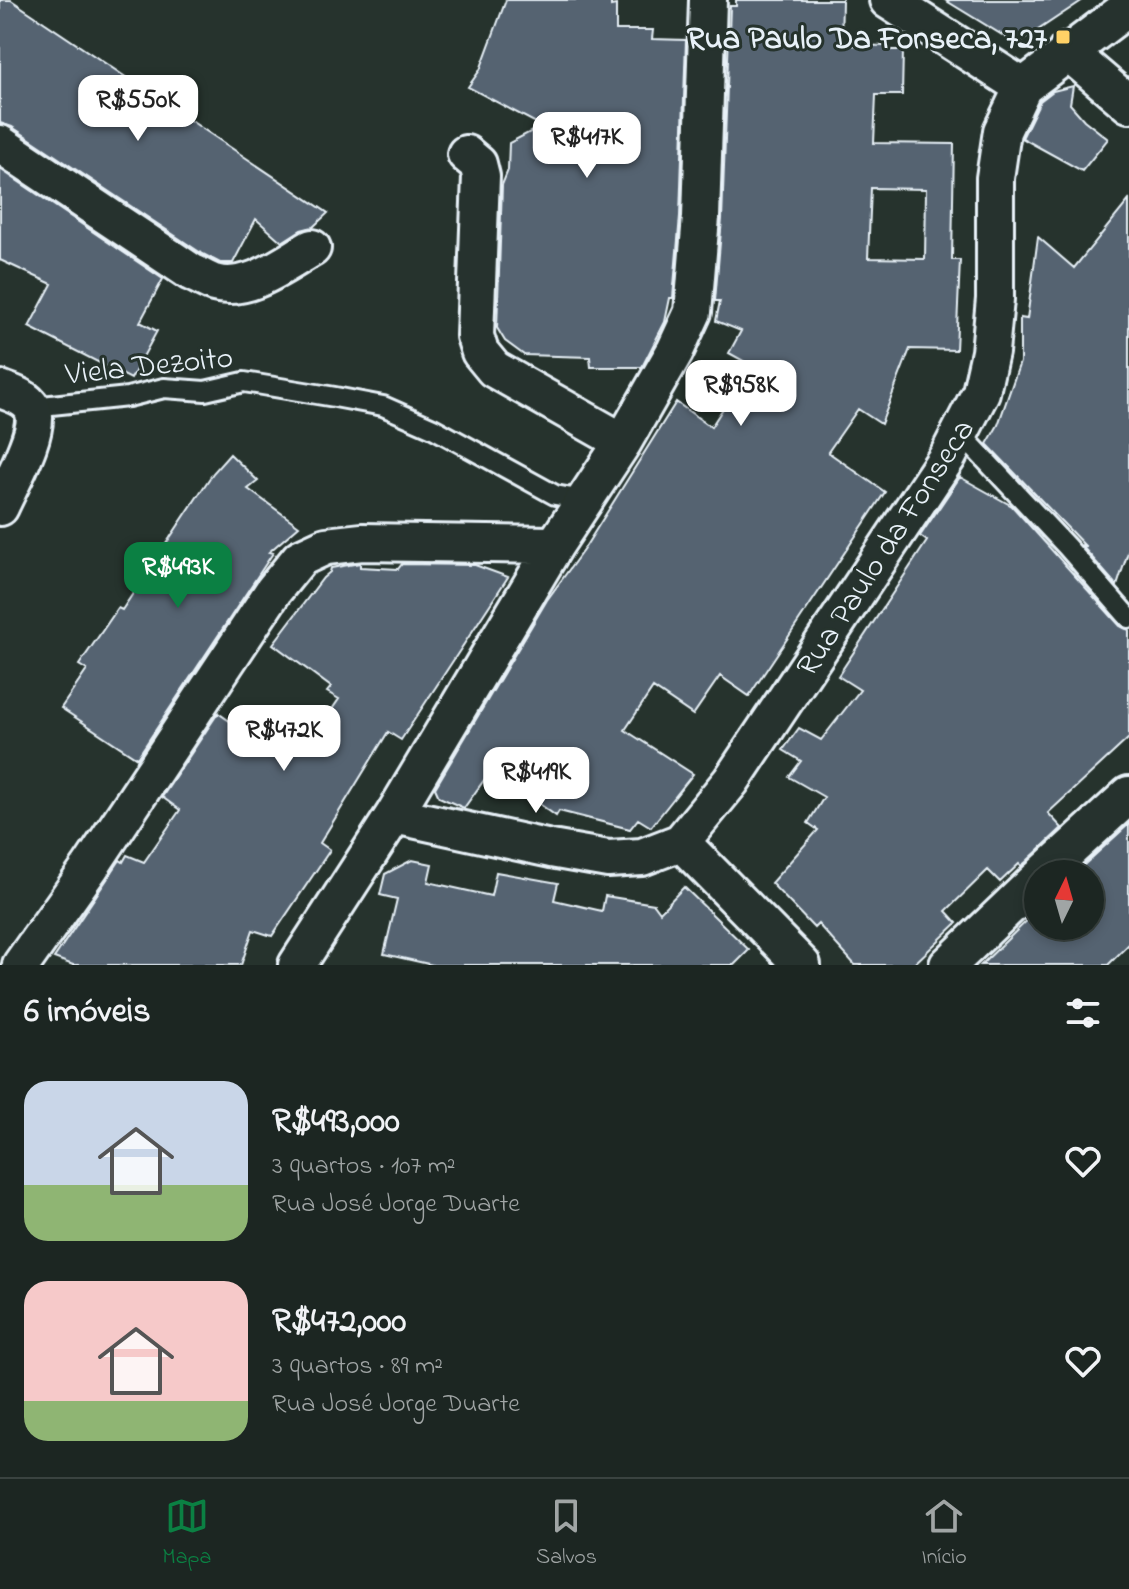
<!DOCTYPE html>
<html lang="pt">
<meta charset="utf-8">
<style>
body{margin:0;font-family:"Indie Flower",sans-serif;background:#252e2a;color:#f1f3f6;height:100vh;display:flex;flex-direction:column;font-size:30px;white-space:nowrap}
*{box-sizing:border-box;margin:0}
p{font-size:26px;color:#a0a5a5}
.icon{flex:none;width:44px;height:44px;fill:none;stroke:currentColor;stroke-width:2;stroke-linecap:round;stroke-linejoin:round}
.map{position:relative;height:965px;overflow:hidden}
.drawer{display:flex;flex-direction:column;background:#1c2622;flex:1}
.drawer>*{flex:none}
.needle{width:52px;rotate:5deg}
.buttons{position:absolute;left:1024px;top:860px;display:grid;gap:16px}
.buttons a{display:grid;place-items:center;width:80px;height:80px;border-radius:50%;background:#1c2622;box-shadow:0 4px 12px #0003,0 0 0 2px #3a4340;font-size:40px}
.price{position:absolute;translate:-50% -68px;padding:0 18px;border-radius:16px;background:#fff;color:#222;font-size:26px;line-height:52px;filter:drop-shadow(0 2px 4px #0008)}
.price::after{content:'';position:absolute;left:50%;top:48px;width:24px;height:18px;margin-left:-12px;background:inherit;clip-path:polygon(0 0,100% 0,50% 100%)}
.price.on{background:#0b8043;color:#fff}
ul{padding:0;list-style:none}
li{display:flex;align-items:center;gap:24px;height:200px;padding:0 24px}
li span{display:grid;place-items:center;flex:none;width:224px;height:160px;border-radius:24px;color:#555}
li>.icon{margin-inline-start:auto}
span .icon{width:96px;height:96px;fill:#fffc;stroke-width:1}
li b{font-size:34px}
h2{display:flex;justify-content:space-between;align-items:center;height:96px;padding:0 24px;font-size:34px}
.dock{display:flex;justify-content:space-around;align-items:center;height:112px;border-top:2px solid #3a4340;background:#1c2622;font-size:22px;color:#a0a5a5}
.dock a{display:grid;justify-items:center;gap:4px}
.dock .on{color:#0b8043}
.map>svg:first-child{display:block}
.building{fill:#556471;stroke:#e8f1f8;stroke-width:2;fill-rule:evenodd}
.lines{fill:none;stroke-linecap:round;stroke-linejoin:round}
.service-casing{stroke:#e8f1f8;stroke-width:24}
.minor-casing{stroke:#e8f1f8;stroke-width:42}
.service{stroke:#26332d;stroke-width:18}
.minor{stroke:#26332d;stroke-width:36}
.poi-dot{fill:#ffd166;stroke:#26332d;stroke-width:3}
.labels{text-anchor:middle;stroke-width:6;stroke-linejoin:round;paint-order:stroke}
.poi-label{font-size:32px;font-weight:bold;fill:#e8f1f8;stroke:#26332d;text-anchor:end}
.street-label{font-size:32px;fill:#e8f1f8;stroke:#26332d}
</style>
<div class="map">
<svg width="1129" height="965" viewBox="0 0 1129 965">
<rect width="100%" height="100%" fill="#26332d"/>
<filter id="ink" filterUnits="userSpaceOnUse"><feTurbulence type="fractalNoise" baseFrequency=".0125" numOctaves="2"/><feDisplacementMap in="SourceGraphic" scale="16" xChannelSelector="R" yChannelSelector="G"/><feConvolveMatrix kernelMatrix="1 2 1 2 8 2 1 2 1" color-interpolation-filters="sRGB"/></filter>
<g filter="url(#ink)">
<!-- building -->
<path class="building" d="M0,0H11L328,213L313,227L301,230L282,242L256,219L233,263H220L201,253L12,127L0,123Z
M506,0H611V6L616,5V30H653L652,39L686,40L680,216L673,298H670L665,322L642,367H591L590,357L524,355L505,341L497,328L502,185L508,170L509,143L542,126L468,87L480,70Z
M736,0H842L841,45L889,46V50H903L902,95H876L874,143L954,144L952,260H960L956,350L910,349L881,424L858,409L828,452L885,492L749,696L720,676L693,715L653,688L625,730L693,774L651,827L638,819L630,829L559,811L556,816L492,769L464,808L439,797L435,788L547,600L584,549L676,402L711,427L751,365L729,353L741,331L716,321L720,301H715L722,219L730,6H736ZM871,188L926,189L925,259L868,258Z
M945,0H1083L1017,44Z
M1073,86L1070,104L1084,120L1108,139L1082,171L1022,138L1040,101L1053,91Z
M0,169L163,279L140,322L157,331L131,379L29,327L52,284L0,260Z
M1129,200V549L1117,586L1081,545L1086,547L987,444L998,425L1020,362V318L1027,319L1038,237L1074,268Z
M230,454L258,481L248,489L299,526L269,552L273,553L137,758L61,708L87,670L79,665L118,608L122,610L213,473Z
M960,477L1012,506L1120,626L1129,630V738L1048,813L1062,828L1026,862L1021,866L1019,864L1000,882L988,870L946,911L957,923L913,965H855L818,924L814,928L771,883L818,830L808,823L824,797L789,777L801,761L783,750L799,728L821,740L860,690L838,676L927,541L920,536Z
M360,563V567L398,569L402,564L475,565L508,577L401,740L388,732L320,843L330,850L272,936L253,930L241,965H73L54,958L120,860L123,862L127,855L144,862L180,810L162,797L218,713L264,745L275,730L304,750L339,699L327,692L331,687L273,644L323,578L330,572L331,568Z
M1129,824V944L1108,965H981L1038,910V926H1090V874H1074Z
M412,860L432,864L428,882L491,896L496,872L558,883L554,900L602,911L605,896L654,904L660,912L684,887L749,950L734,965H433L384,954L397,899L380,895L385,874Z"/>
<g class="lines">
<!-- service casing -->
<g class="service-casing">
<path id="service" d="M32,407L128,397L164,388L205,391L244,382L335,397L383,406L433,428L555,495L584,500
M961,434L1067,547L1129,618"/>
</g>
<!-- minor casing -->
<g class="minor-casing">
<path id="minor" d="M888,0L1023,87
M1067,51L1129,104
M0,144L191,272C198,275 206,280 214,283C248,293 284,264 312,248
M466,154L478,164L481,176L475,336L480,352L494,369L623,442
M0,389C11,393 26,397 32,408C43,428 9,486 0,507
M394,815L551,849L608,859L642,857L681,842
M1043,874L1129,795
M21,965L91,866L274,590L300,558L326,546L362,542L555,545
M297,965L394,815L555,545L623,442L675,351L693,312L701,217L708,0
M802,965L681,842L731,781L948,456L981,392L990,352L995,299V178L1002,131L1023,87L1129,7
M948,965L1038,879"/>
</g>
<!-- service -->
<use href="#service" class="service"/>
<!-- minor -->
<use href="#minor" class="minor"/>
</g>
</g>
<!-- markers -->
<rect class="poi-dot" x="1055" y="29" width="16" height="16" rx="4"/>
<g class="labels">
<!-- poi labels -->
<g class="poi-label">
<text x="1047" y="48">Rua Paulo Da Fonseca, 727</text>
</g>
<!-- street labels -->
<g class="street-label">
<text transform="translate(149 364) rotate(-6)" y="11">Viela Dezoito</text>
<text transform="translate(884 547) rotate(-57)" y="11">Rua Paulo da Fonseca</text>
</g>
</g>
</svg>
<div class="buttons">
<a><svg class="needle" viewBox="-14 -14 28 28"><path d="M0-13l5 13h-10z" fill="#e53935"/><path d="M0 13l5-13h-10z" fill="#a0a5a5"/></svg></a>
</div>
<b class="price" style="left:138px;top:143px">R$550K</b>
<b class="price" style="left:587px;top:180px">R$417K</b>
<b class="price" style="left:741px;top:428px">R$958K</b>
<b class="price on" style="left:178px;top:610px">R$493K</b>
<b class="price" style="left:284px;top:773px">R$472K</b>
<b class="price" style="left:536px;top:815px">R$419K</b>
</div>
<section class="drawer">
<h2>6 imóveis<svg class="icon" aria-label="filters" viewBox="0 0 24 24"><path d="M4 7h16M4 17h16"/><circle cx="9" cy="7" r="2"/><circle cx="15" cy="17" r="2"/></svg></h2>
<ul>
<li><span style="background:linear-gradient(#c9d6e8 65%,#8fb573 0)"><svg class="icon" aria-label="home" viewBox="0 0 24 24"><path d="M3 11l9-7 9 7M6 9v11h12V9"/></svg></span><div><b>R$493,000</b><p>3 quartos · 107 m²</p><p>Rua José Jorge Duarte</p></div><svg class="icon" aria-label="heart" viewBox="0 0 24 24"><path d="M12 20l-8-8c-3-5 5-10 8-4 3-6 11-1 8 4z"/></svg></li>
<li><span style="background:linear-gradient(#f6c9c9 75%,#8fb573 0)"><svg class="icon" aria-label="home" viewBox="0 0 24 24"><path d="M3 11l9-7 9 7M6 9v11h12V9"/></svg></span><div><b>R$472,000</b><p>3 quartos · 89 m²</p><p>Rua José Jorge Duarte</p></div><svg class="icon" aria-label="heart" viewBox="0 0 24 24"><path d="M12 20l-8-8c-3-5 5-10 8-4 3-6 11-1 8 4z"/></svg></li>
</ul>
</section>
<nav class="dock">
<a class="on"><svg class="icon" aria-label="map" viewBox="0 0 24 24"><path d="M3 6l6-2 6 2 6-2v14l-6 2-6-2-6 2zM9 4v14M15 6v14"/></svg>Mapa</a>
<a><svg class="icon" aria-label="saved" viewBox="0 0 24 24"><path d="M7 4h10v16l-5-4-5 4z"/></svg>Salvos</a>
<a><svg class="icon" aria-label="home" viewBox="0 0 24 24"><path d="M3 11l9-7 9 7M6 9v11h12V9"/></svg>Início</a>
</nav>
